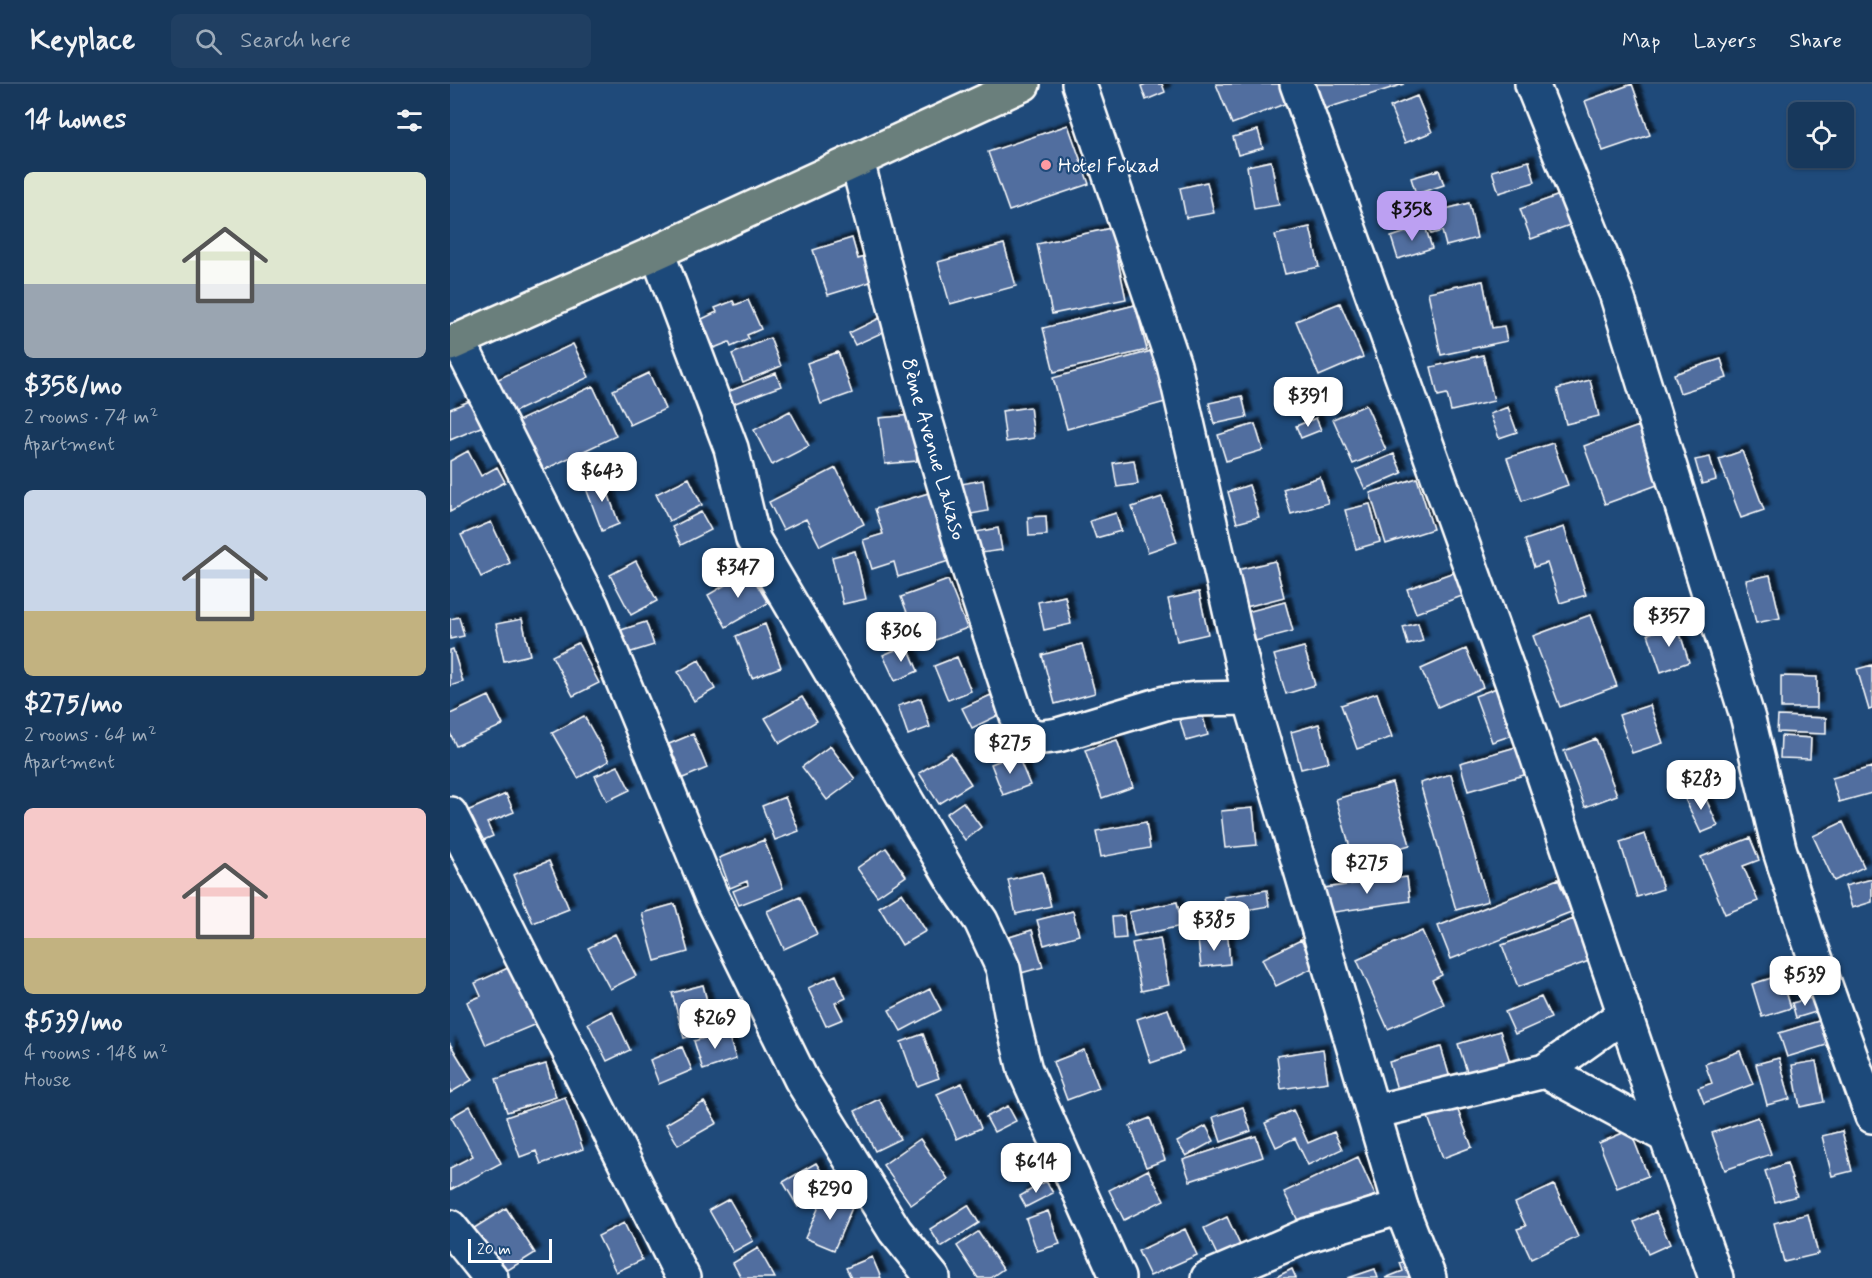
<!DOCTYPE html>
<meta charset="utf-8">
<style>
body{margin:0;font-family:Mynerve,sans-serif;background:#203f62;color:#f1f3f6;height:100vh;display:flex;flex-direction:column;font-size:22px;white-space:nowrap}
*{box-sizing:border-box;margin:0}
p{font-size:20px;color:#9eacbb}
.icon{flex:none;width:33px;height:33px;fill:none;stroke:currentColor;stroke-width:2;stroke-linecap:round;stroke-linejoin:round}
.map{position:relative;flex:1;overflow:hidden}
.side{display:flex;flex-direction:column;background:#17385c;width:450px}
.side>*{flex:none}
.tools{position:absolute;left:1338px;top:18px;display:grid;gap:12px}
.tools a{display:grid;place-items:center;width:66px;height:66px;border-radius:9px;background:#17385c;box-shadow:0 2px 4px #0004,0 0 0 2px #365272;font-size:30px}
.scale{position:absolute;left:18px;bottom:15px;width:84px;box-sizing:border-box;padding-left:6px;border:3px solid #fff;border-top:0;font-size:16px;line-height:21px;white-space:nowrap;color:#fff;-webkit-text-stroke:4px #1f4a7a;paint-order:stroke}
.price{position:absolute;translate:-50% -51px;padding:0 14px;border-radius:12px;background:#fff;color:#222;font-size:20px;line-height:39px;filter:drop-shadow(0 2px 3px #0008)}
.price::after{content:'';position:absolute;left:50%;top:36px;width:18px;height:14px;margin-left:-9px;background:inherit;clip-path:polygon(0 0,100% 0,50% 100%)}
.price.active{background:#bca0f2;color:#111}
ul{padding:0;list-style:none}
li{display:grid;align-content:center;gap:12px;height:318px;padding:0 24px}
li span{display:grid;place-items:center;height:186px;border-radius:9px;color:#555}
li>.icon{margin-inline-start:auto}
span .icon{width:108px;height:108px;fill:#fffc;stroke-width:1}
li b{font-size:26px}
h2{display:flex;justify-content:space-between;align-items:center;height:72px;padding:0 24px;font-size:26px}
header{display:flex;align-items:center;gap:36px;box-sizing:border-box;height:84px;padding:0 30px;background:#17385c;border-bottom:2px solid #365272}
header strong{font-size:28px}
nav{display:flex;gap:33px;margin-inline-start:auto;font-size:21px}
.search{width:420px;height:54px;background:#203f62;display:flex;align-items:center;gap:15px;box-sizing:border-box;padding:0 21px;border-radius:9px;color:#9eacbb;font-size:22px}
main{display:flex;flex:1;min-height:0}
.map>svg:first-child{display:block}
.building{fill:#516e9f;stroke:#fff;stroke-width:1.5;filter:url(#shadow)}
.lines{fill:none;stroke-linecap:round;stroke-linejoin:round}
.minor-casing{stroke:#fff;stroke-width:38}
.highway-casing{stroke:#fff;stroke-width:38}
.minor{stroke:#1f4a7a;stroke-width:33}
.highway{stroke:#6b7f7c;stroke-width:33}
.poi-dot{fill:#ff9aa2;stroke:#1f4a7a;stroke-width:2}
.labels{text-anchor:middle;stroke-width:4.5;stroke-linejoin:round;paint-order:stroke}
.poi-label{font-size:21px;fill:#fff;stroke:#1f4a7a;text-anchor:start}
.street-label{font-size:21px;fill:#fff;stroke:#1f4a7a}
</style>
<header>
<strong>Keyplace</strong>
<div class="search"><svg class="icon" aria-label="search" viewBox="0 0 24 24"><circle cx="10" cy="10" r="6"/><path d="M15 15l6 6"/></svg>Search here</div>
<nav><a>Map</a><a>Layers</a><a>Share</a></nav>
</header>
<main>
<section class="side">
<h2>14 homes<svg class="icon" aria-label="filters" viewBox="0 0 24 24"><path d="M4 7h16M4 17h16"/><circle cx="9" cy="7" r="2"/><circle cx="15" cy="17" r="2"/></svg></h2>
<ul>
<li><span style="background:linear-gradient(#dfe7d0 60%,#9aa5b1 0)"><svg class="icon" aria-label="home" viewBox="0 0 24 24"><path d="M3 11l9-7 9 7M6 9v11h12V9"/></svg></span><div><b>$358/mo</b><p>2 rooms · 74 m²</p><p>Apartment</p></div></li>
<li><span style="background:linear-gradient(#c9d6e8 65%,#c2b280 0)"><svg class="icon" aria-label="home" viewBox="0 0 24 24"><path d="M3 11l9-7 9 7M6 9v11h12V9"/></svg></span><div><b>$275/mo</b><p>2 rooms · 64 m²</p><p>Apartment</p></div></li>
<li><span style="background:linear-gradient(#f6c9c9 70%,#c2b280 0)"><svg class="icon" aria-label="home" viewBox="0 0 24 24"><path d="M3 11l9-7 9 7M6 9v11h12V9"/></svg></span><div><b>$539/mo</b><p>4 rooms · 148 m²</p><p>House</p></div></li>
</ul>
</section>
<div class="map">
<svg width="1422" height="1194" viewBox="0 0 1422 1194">
<defs>
<filter id="shadow"><feDropShadow dx="5.5" dy="-5.5" stdDeviation="1.5" flood-color="#0009"/></filter>
</defs>
<rect width="100%" height="100%" fill="#1f4a7a"/>
<filter id="ink" filterUnits="userSpaceOnUse"><feTurbulence type="fractalNoise" baseFrequency=".0167" numOctaves="2"/><feDisplacementMap in="SourceGraphic" scale="12" xChannelSelector="R" yChannelSelector="G"/><feConvolveMatrix kernelMatrix="1 2 1 2 8 2 1 2 1" color-interpolation-filters="sRGB"/></filter>
<g filter="url(#ink)">
<!-- building -->
<path class="building" d="M696,0H712L715,8L696,16L691,2Z
M766,0H830L837,19L782,40Z
M866,0H954L874,25Z
M1182,0L1200,51L1153,67L1135,17Z
M967,12L982,48L955,59L940,23Z
M618,41L639,100L559,127L538,68Z
M808,46L813,64L788,71L783,53Z
M821,77L829,121L804,125L797,82Z
M1079,77L1085,98L1049,109L1042,87Z
M989,86L994,101L966,110L961,94Z
M757,98L764,129L736,134L730,104Z
M1118,108L1128,138L1081,155L1070,125Z
M1019,119L1027,154L996,162L992,147L981,150L976,130Z
M975,142L982,164L948,175L941,153Z
M860,143L869,183L835,190L825,151Z
M661,144L676,215L602,230L587,160Z
M402,154L408,175L422,171L430,195L378,211L363,166Z
M554,160L566,202L500,220L488,178Z
M1033,197L1042,244L1054,242L1057,257L991,271L978,208Z
M298,216L311,245L297,251L299,255L281,263L279,258L264,264L252,235L267,228L265,224L283,217L285,221Z
M890,219L913,273L869,292L846,237Z
M685,221L697,266L604,288L593,244Z
M432,233L438,246L405,261L399,249Z
M320,254L331,282L293,298L282,270Z
M123,260L139,293L60,330L44,297Z
M705,266L719,317L617,345L603,294Z
M388,268L402,309L371,320L357,279Z
M1033,271L1044,317L1001,327L997,310L988,312L981,283Z
M1271,275L1277,294L1230,309L1224,290Z
M199,289L215,325L180,341L163,306Z
M326,289L331,302L280,321L275,309Z
M1140,296L1149,332L1116,340L1107,305Z
M143,302L166,352L87,389L64,339Z
M792,312L797,333L764,340L759,319Z
M22,316L33,342L0,356V325Z
M916,321L936,366L903,380L883,335Z
M580,323L584,354L556,358L552,327Z
M1058,323L1067,348L1049,354L1040,330Z
M340,327L359,362L322,381L304,346Z
M461,331L467,377L435,380L429,334Z
M866,334L871,346L851,354L846,342Z
M805,340L813,366L776,377L768,351Z
M1189,342L1210,400L1155,420L1134,362Z
M1103,359L1118,401L1072,417L1057,374Z
M18,367L31,392L47,383L55,398L0,428V377Z
M1292,367L1314,426L1291,434L1269,375Z
M944,370L952,389L915,405L906,386Z
M1260,373L1266,396L1252,400L1245,376Z
M684,376L688,400L667,403L663,379Z
M386,384L414,440L370,462L356,435L333,446L319,418Z
M152,392L169,440L152,447L134,399Z
M870,393L878,419L841,430L833,405Z
M239,394L252,421L219,437L206,410Z
M967,394L983,445L936,460L920,409Z
M533,396L538,427L516,431L511,400Z
M799,401L809,433L787,439L778,408Z
M482,408L502,476L448,493L444,478L422,485L413,456L433,450L425,425Z
M712,413L727,458L698,468L682,423Z
M920,420L930,458L906,465L895,426Z
M251,428L261,446L231,461L222,443Z
M666,429L671,447L646,454L640,437Z
M596,432L597,451L579,452L578,433Z
M41,438L60,479L31,493L11,451Z
M1114,443L1136,511L1110,519L1097,479L1084,483L1075,456Z
M548,444L552,466L531,469L526,448Z
M405,467L416,515L393,520L382,473Z
M186,477L207,517L181,531L160,491Z
M825,477L834,513L796,523L787,486Z
M299,487L318,519L276,543L258,511Z
M1004,488L1012,512L966,529L957,505Z
M1320,491L1330,534L1306,539L1296,496Z
M498,496L517,544L470,562L451,513Z
M749,508L758,550L727,557L718,515Z
M615,512L621,540L594,546L588,518Z
M835,518L843,547L801,558L793,529Z
M1140,531L1167,602L1110,623L1083,552Z
M9,533L14,552L0,555V535Z
M72,535L80,571L54,577L46,540Z
M196,538L204,561L178,569L171,546Z
M968,539L973,557L958,561L953,543Z
M315,540L331,583L302,594L286,552Z
M1227,540L1239,578L1211,588L1198,550Z
M128,559L149,599L123,612L102,572Z
M632,560L645,609L605,620L592,571Z
M457,561L468,587L445,597L433,571Z
M854,563L865,601L836,610L824,571Z
M3,565L13,598L0,602V566Z
M1016,565L1033,603L988,623L971,585Z
M507,573L521,607L498,616L484,582Z
M249,576L265,605L244,617L228,588Z
M1422,581V625L1419,626L1407,585Z
M1331,592L1367,593V624H1331Z
M1052,602L1069,649L1042,658L1025,612Z
M927,609L942,653L907,665L891,621Z
M541,611L551,630L522,644L512,624Z
M39,612L53,641L6,662L0,649V630Z
M352,613L367,637L330,659L315,634Z
M471,614L480,643L458,651L448,622Z
M1200,621L1213,659L1182,669L1169,631Z
M751,626L758,651L736,657L729,633Z
M134,632L159,677L128,694L102,649Z
M1328,632L1376,634V650L1327,648Z
M869,640L879,678L851,685L841,648Z
M243,650L257,684L233,694L219,660Z
M1331,652L1361,654L1360,675L1330,674Z
M1146,655L1167,711L1135,723L1114,667Z
M667,656L683,703L652,714L635,666Z
M1073,661L1081,689L1018,707L1010,679Z
M380,662L405,695L377,716L352,683Z
M501,669L521,700L489,720L469,689Z
M567,670L580,701L553,711L541,680Z
M168,682L180,706L157,717L145,692Z
M1422,683V709L1389,718L1382,694Z
M1001,690L1038,817L1006,826L970,699Z
M942,699L960,761L904,777L886,715Z
M1251,704L1268,742L1251,749L1234,713Z
M56,710L64,728L37,739L43,752L29,758L15,728Z
M335,713L349,747L325,756L312,722Z
M513,718L531,743L515,756L496,730Z
M803,724L807,761L775,764L771,727Z
M696,738L700,764L651,773L646,747Z
M1393,738L1414,783L1384,797L1363,752Z
M1195,750L1213,805L1187,813L1170,758Z
M1300,754L1309,776L1293,782L1308,817L1275,830L1251,773Z
M314,756L333,804L289,821L283,807L298,801L297,797L280,804L269,774Z
M436,764L456,792L427,812L407,784Z
M99,777L119,825L83,839L63,791Z
M592,788L601,822L566,830L558,796Z
M957,793L960,817L878,829L874,804Z
M1108,795L1121,828L1001,875L988,842Z
M1422,795V818L1402,824L1395,802Z
M817,806L819,822L784,828L787,846L764,849L760,824L776,822L774,813Z
M452,809L476,847L452,861L429,823Z
M350,813L367,850L334,865L317,827Z
M727,818L732,842L684,852L679,828Z
M225,820L238,868L205,877L192,829Z
M623,827L629,851L594,861L587,836Z
M674,832L676,854L664,855L662,833Z
M1124,835L1139,877L1068,903L1052,861Z
M582,846L593,883L564,891L553,855Z
M972,847L992,891L982,896L994,920L938,945L907,876Z
M165,850L186,892L160,905L138,864Z
M710,854L719,901L691,907L682,859Z
M778,854L780,880L751,883L748,856Z
M851,856L865,883L826,902L812,875Z
M60,883L86,940L36,961L17,918L31,912L25,899Z
M386,891L396,914L385,919L393,935L376,942L358,904Z
M1331,891L1341,924L1312,933L1302,900Z
M253,901L264,946L234,954L222,909Z
M480,905L491,926L451,947L439,926Z
M1091,913L1101,934L1065,950L1055,928Z
M1365,913L1369,927L1346,934L1342,919Z
M718,925L733,968L701,979L687,935Z
M162,927L180,966L157,977L138,939Z
M1372,936L1380,960L1337,973L1329,949Z
M277,947L286,975L253,986L244,957Z
M1050,947L1062,984L1020,997L1008,960Z
M473,950L489,994L467,1002L451,958Z
M0,960L22,996L0,1009Z
M232,963L242,986L209,1000L200,976Z
M991,963L1002,1001L950,1016L939,978Z
M873,965L878,998L831,1005L827,972Z
M634,966L649,1004L617,1016L603,978Z
M1290,967L1303,1000L1254,1019L1248,1004L1262,999L1255,980Z
M1329,974L1340,1015L1317,1021L1306,980Z
M1366,977L1374,1018L1350,1023L1342,981Z
M96,980L106,1013L57,1028L46,995Z
M512,999L531,1044L507,1055L487,1010Z
M1002,1011L1022,1063L993,1074L974,1022Z
M115,1013L133,1065L91,1080L86,1067L70,1073L56,1033Z
M429,1015L450,1055L425,1067L405,1027Z
M254,1018L267,1039L228,1061L216,1040Z
M20,1022L51,1079L0,1106V1084L23,1072L1,1033Z
M558,1022L566,1037L544,1048L536,1033Z
M793,1023L801,1047L771,1058L763,1033Z
M843,1026L858,1059L884,1048L892,1065L858,1081L845,1054L826,1063L815,1039Z
M1308,1033L1321,1070L1275,1086L1262,1049Z
M700,1034L715,1076L696,1083L680,1042Z
M756,1042L764,1057L736,1072L727,1058Z
M1180,1046L1198,1092L1167,1104L1149,1059Z
M1392,1047L1402,1087L1382,1092L1372,1052Z
M806,1052L813,1073L740,1097L733,1076Z
M470,1055L498,1095L461,1121L433,1081Z
M908,1073L925,1111L852,1145L834,1108Z
M366,1079L381,1103L348,1123L333,1098Z
M1337,1079L1347,1112L1325,1118L1315,1087Z
M698,1086L714,1116L674,1136L659,1106Z
M596,1097L603,1109L576,1123L570,1112Z
M1104,1101L1128,1153L1081,1175L1067,1145L1076,1142L1065,1119Z
M376,1107L404,1119L384,1166L355,1154Z
M279,1115L303,1157L283,1168L259,1126Z
M518,1121L529,1139L491,1163L480,1145Z
M56,1124L85,1169L50,1191L21,1146Z
M598,1127L610,1160L587,1167L576,1135Z
M1206,1128L1220,1160L1198,1170L1184,1138Z
M1358,1130L1368,1170L1334,1178L1324,1139Z
M777,1133L791,1163L768,1173L754,1144Z
M174,1139L192,1176L166,1188L148,1152Z
M735,1145L747,1171L700,1192L688,1167Z
M528,1148L553,1185L540,1194H528L507,1162Z
M308,1164L325,1194H291L283,1179Z
M422,1173L431,1194H401L396,1184Z
M966,1173L974,1194H935L953,1187L950,1179Z
M842,1185L846,1194H824Z
M925,1185L928,1194H898Z"/>
<g class="lines">
<!-- minor casing -->
<g class="minor-casing">
<g id="minor">
<path d="M629,0L724,281L800,614L951,1123L979,1194"/>
<path d="M847,0L1062,598L1216,1052L1266,1194"/>
<path d="M1082,0L1166,209L1298,635L1329,764L1356,848L1422,1032"/>
<path id="s1" d="M407,77L467,307L516,476L569,638C580,656 589,654 608,651L715,619L746,615L800,614"/>
<path d="M207,168L281,364L303,455L503,796L531,837L553,884L562,934L575,986L668,1194"/>
<path d="M8,256L142,522L262,814L351,995L445,1147L483,1194"/>
<path d="M0,730L233,1194"/>
<path d="M1095,987L1216,1052"/>
<path d="M923,1028L1095,987L1175,930"/>
<path d="M0,1143L41,1194"/>
<path d="M758,1194L858,1151L951,1123"/>
</g>
</g>
<!-- highway casing -->
<g class="highway-casing">
<path id="highway" d="M0,260L207,168L573,0"/>
</g>
<!-- minor -->
<use href="#minor" class="minor"/>
<!-- highway -->
<use href="#highway" class="highway"/>
</g>
</g>
<!-- markers -->
<circle class="poi-dot" cx="596" cy="81" r="6"/>
<g class="labels">
<!-- poi labels -->
<g class="poi-label">
<text x="608" y="88">Hotel Fokad</text>
</g>
<!-- street labels -->
<g class="street-label">
<text dy="7" stroke="none"><textPath href="#s1" startOffset="298">8ème Avenue Lakaso</textPath></text>
</g>
</g>
</svg>
<div class="tools">
<a><svg class="icon" aria-label="locate" viewBox="0 0 24 24"><circle cx="12" cy="12" r="6"/><path d="M12 2v4M12 18v4M2 12h4M18 12h4"/></svg></a>
</div>
<div class="scale">20 m</div>
<b class="price active" style="left:962px;top:158px">$358</b>
<b class="price" style="left:858px;top:344px">$391</b>
<b class="price" style="left:152px;top:419px">$643</b>
<b class="price" style="left:288px;top:515px">$347</b>
<b class="price" style="left:1219px;top:564px">$357</b>
<b class="price" style="left:451px;top:579px">$306</b>
<b class="price" style="left:560px;top:691px">$275</b>
<b class="price" style="left:1251px;top:727px">$283</b>
<b class="price" style="left:917px;top:811px">$275</b>
<b class="price" style="left:764px;top:868px">$385</b>
<b class="price" style="left:1355px;top:923px">$539</b>
<b class="price" style="left:265px;top:966px">$269</b>
<b class="price" style="left:586px;top:1110px">$614</b>
<b class="price" style="left:380px;top:1137px">$290</b>
</div>
</main>
